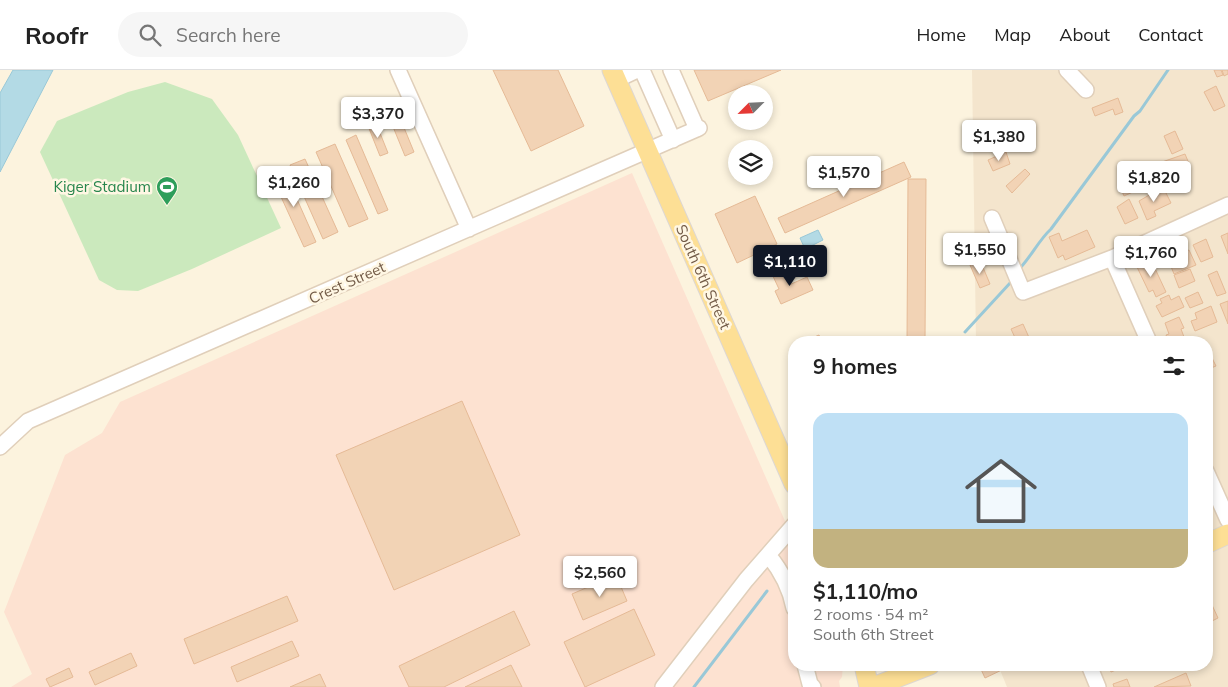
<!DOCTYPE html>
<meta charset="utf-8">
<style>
body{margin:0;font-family:Mulish,sans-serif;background:#f6f6f6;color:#222;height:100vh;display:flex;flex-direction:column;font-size:19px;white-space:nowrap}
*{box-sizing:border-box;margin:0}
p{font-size:16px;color:#767676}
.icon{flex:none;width:28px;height:28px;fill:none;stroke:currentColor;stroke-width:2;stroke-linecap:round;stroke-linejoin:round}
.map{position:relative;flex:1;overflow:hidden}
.drawer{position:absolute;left:788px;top:266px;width:425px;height:335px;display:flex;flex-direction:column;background:#fff;border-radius:20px;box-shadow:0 2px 8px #0003}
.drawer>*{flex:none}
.needle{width:32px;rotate:246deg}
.tools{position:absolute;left:728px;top:15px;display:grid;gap:10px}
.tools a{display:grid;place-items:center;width:45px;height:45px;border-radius:50%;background:#fff;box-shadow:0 2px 8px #0003;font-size:25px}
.price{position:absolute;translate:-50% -42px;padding:0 11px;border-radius:5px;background:#fff;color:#222;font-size:16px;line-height:32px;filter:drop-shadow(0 1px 2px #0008)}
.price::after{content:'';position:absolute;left:50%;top:30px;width:15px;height:11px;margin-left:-8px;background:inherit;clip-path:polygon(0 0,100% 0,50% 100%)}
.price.selected{background:#111827;color:#fff}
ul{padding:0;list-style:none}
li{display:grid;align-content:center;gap:10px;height:265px;padding:0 25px}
li span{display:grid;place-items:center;height:155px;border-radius:15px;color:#555}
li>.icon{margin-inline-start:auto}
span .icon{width:90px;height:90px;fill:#fffc;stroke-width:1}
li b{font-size:21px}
h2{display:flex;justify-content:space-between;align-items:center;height:60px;padding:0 25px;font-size:21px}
header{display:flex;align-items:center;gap:30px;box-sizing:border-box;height:70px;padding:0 25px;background:#fff;border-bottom:1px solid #e0e0e0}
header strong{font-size:24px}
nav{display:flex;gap:28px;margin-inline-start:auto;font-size:18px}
.search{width:350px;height:45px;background:#f6f6f6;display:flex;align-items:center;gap:12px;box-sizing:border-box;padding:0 18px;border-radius:28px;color:#767676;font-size:19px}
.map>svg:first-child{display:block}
.residential{fill:#f4e5cd}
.commercial{fill:#fde2d1}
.green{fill:#cbe9bd}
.water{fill:#b3dae5;stroke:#99c8d7}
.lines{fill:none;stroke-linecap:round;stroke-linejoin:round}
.stream{stroke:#99c8d7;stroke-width:3}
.building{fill:#f2d3b5;stroke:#e5ba96}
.minor-casing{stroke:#e0cfba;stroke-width:18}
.major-casing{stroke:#ddd7d3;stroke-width:21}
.minor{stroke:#fff;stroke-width:15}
.major{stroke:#fddf95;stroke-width:19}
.labels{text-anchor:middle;stroke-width:5;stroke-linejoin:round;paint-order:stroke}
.leisure-label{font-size:15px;fill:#27864d;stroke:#fff7e4;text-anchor:end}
.street-label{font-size:15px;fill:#725a46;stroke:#fff7e4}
</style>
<header>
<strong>Roofr</strong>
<div class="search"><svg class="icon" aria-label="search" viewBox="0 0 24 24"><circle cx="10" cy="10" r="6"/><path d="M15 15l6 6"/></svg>Search here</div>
<nav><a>Home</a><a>Map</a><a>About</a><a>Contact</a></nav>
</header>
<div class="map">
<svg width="1228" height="617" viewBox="0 0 1228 617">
<rect width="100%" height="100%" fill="#fcf3de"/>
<!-- residential -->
<path class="residential" d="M972,0H1228V617H1007L998,595H1206V272H976Z"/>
<!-- commercial -->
<path class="commercial" d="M632,103L785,451L794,462V595H843L842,607L839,611L840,617H11L32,604L4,542L65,385L102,363L120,332Z"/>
<!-- green -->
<path class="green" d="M165,12L212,29L238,65L281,158L192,199L138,221L117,220L99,210L40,82L57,51L128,22Z"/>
<!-- water -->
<path class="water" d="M13,0H53L0,102V23Z
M818,160L823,170L805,179L800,168Z"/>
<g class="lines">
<!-- stream -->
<path class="stream" d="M1021,197C1032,185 1039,170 1051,159L1134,46L1140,41L1168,0
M965,262L1011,212
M694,617L767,521"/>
</g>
<!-- building -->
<path class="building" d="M493,0H558L584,56L531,81Z
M694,0H781L708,31Z
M1214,0H1221L1223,5L1217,7Z
M1222,0H1228V4L1224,6Z
M1216,16L1225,36L1214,41L1204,22Z
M1118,28L1123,42L1115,45L1113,39L1095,46L1092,38Z
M398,43L414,82L405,86L389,47Z
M376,53L388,83L380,86L368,56Z
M1175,61L1183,79L1172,84L1164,66Z
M356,65L388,140L378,144L346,70Z
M335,74L368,149L349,157L316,82Z
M1006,82L1010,94L993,101L988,90Z
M1185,84L1190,96L1167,105L1162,92Z
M305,89L338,162L323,169L290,95Z
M904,92L911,107L785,163L778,148Z
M1025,99L1030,104L1012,123L1006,116Z
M284,100L316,172L304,177L271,105Z
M908,109H926L925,272H907Z
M1130,109L1135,121L1124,126L1119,114Z
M1163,117L1171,133L1154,141L1156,146L1147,150L1139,131Z
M755,126L777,174L737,193L715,144Z
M1129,129L1138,148L1125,154L1117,137Z
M1087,160L1095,177L1065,190L1063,185L1058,188L1049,167L1059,163L1062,171Z
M1228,163V184L1221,166Z
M982,164L987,176L971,183L968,177L974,175L971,169Z
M1206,169L1213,187L1201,192L1193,175Z
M990,180L994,189L981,195L976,186Z
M1189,180L1196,195L1174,204L1168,189Z
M1151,190L1166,222L1156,227L1153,220L1149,222L1137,197Z
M976,192L978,197L982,195L990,214L980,218L970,195Z
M781,198L789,215L807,207L813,220L781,234L775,221L779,219L771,202Z
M1190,199L1195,211L1179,218L1174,205Z
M1217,201L1226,223L1217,226L1208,205Z
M1198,222L1203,233L1190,238L1185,228Z
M1169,225L1171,230L1179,226L1184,237L1162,247L1156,236L1162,233L1160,229Z
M1228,231V254L1220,234Z
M1211,236L1217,252L1195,261L1191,251L1197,249L1195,243Z
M1179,247L1184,258L1181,259L1184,267L1169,272L1166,265L1169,264L1165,253Z
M1023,254L1031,272H1017L1011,259Z
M819,265L822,272H803Z
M1212,288L1216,296L1206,300V290Z
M462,331L520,465L394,520L336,385Z
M616,505L627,531L583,550L572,524Z
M1206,522L1218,548L1206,554Z
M287,526L298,551L194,594L184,569Z
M634,539L655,585L585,617L564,572Z
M514,541L530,575L444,617H409L399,596Z
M292,571L299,586L237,612L231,597Z
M131,583L137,596L95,615L89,602Z
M511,595L522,617H465Z
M979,595H1007L1008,597L985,608Z
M1108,595H1128L1111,602Z
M69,598L73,607L50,617L46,609Z
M1186,603L1191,616L1154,617Z
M320,604L326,617H290Z
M1127,609L1130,617H1114L1113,614Z"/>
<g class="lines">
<!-- minor casing -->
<g class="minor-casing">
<path id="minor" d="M398,0L469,159
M642,0L673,70
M671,0L697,59
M1067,0L1086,20
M616,10L637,0
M992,148L1023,222L1112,188L1228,135
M1112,188L1149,272
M0,377L28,351L699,58
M1206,401L1228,450
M769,486C782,502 790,517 794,538
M805,595L810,614L813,617
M1089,595L1098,617
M663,617L746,510L794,455"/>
</g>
<!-- major casing -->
<g class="major-casing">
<path id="major" d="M612,0L794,414
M1206,474L1228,464
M864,595L869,617
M873,617L930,595"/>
</g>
<!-- minor -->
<use href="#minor" class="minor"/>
<!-- major -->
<use href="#major" class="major"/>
</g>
<!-- icons -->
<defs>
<g id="stadium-pin" transform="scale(1.125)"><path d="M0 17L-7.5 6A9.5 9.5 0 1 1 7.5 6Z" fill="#2e9e5b" stroke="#fff7e4"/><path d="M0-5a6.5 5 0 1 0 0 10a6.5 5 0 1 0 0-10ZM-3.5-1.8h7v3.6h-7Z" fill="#fff"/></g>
</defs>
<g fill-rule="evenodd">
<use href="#stadium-pin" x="167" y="117"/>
</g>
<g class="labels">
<!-- leisure labels -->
<g class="leisure-label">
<text x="151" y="122">Kiger Stadium</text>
</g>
<!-- street labels -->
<g class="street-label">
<text transform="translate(703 207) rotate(66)" y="5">South 6th Street</text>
<text transform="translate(347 213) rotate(-24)" y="5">Crest Street</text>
</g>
</g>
</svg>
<div class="tools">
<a><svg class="needle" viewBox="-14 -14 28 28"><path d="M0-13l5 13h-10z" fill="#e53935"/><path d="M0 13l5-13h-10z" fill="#767676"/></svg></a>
<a><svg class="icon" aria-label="layers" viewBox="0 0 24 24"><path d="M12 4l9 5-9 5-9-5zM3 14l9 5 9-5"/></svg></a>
</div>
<b class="price" style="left:378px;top:69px">$3,370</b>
<b class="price" style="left:999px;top:92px">$1,380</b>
<b class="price" style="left:844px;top:128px">$1,570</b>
<b class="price" style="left:1154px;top:133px">$1,820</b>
<b class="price" style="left:294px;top:138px">$1,260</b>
<b class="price" style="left:980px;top:205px">$1,550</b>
<b class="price" style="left:1151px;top:208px">$1,760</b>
<b class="price selected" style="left:790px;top:217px">$1,110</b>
<b class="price" style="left:600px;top:528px">$2,560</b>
<section class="drawer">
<h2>9 homes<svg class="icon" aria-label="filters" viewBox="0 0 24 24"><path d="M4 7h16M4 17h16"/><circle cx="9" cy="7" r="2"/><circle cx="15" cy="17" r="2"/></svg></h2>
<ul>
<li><span style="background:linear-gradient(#bfe0f5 75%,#c2b280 0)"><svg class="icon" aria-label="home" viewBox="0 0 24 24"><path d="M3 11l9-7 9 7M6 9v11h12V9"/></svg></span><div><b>$1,110/mo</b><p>2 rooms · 54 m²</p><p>South 6th Street</p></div></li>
</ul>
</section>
</div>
